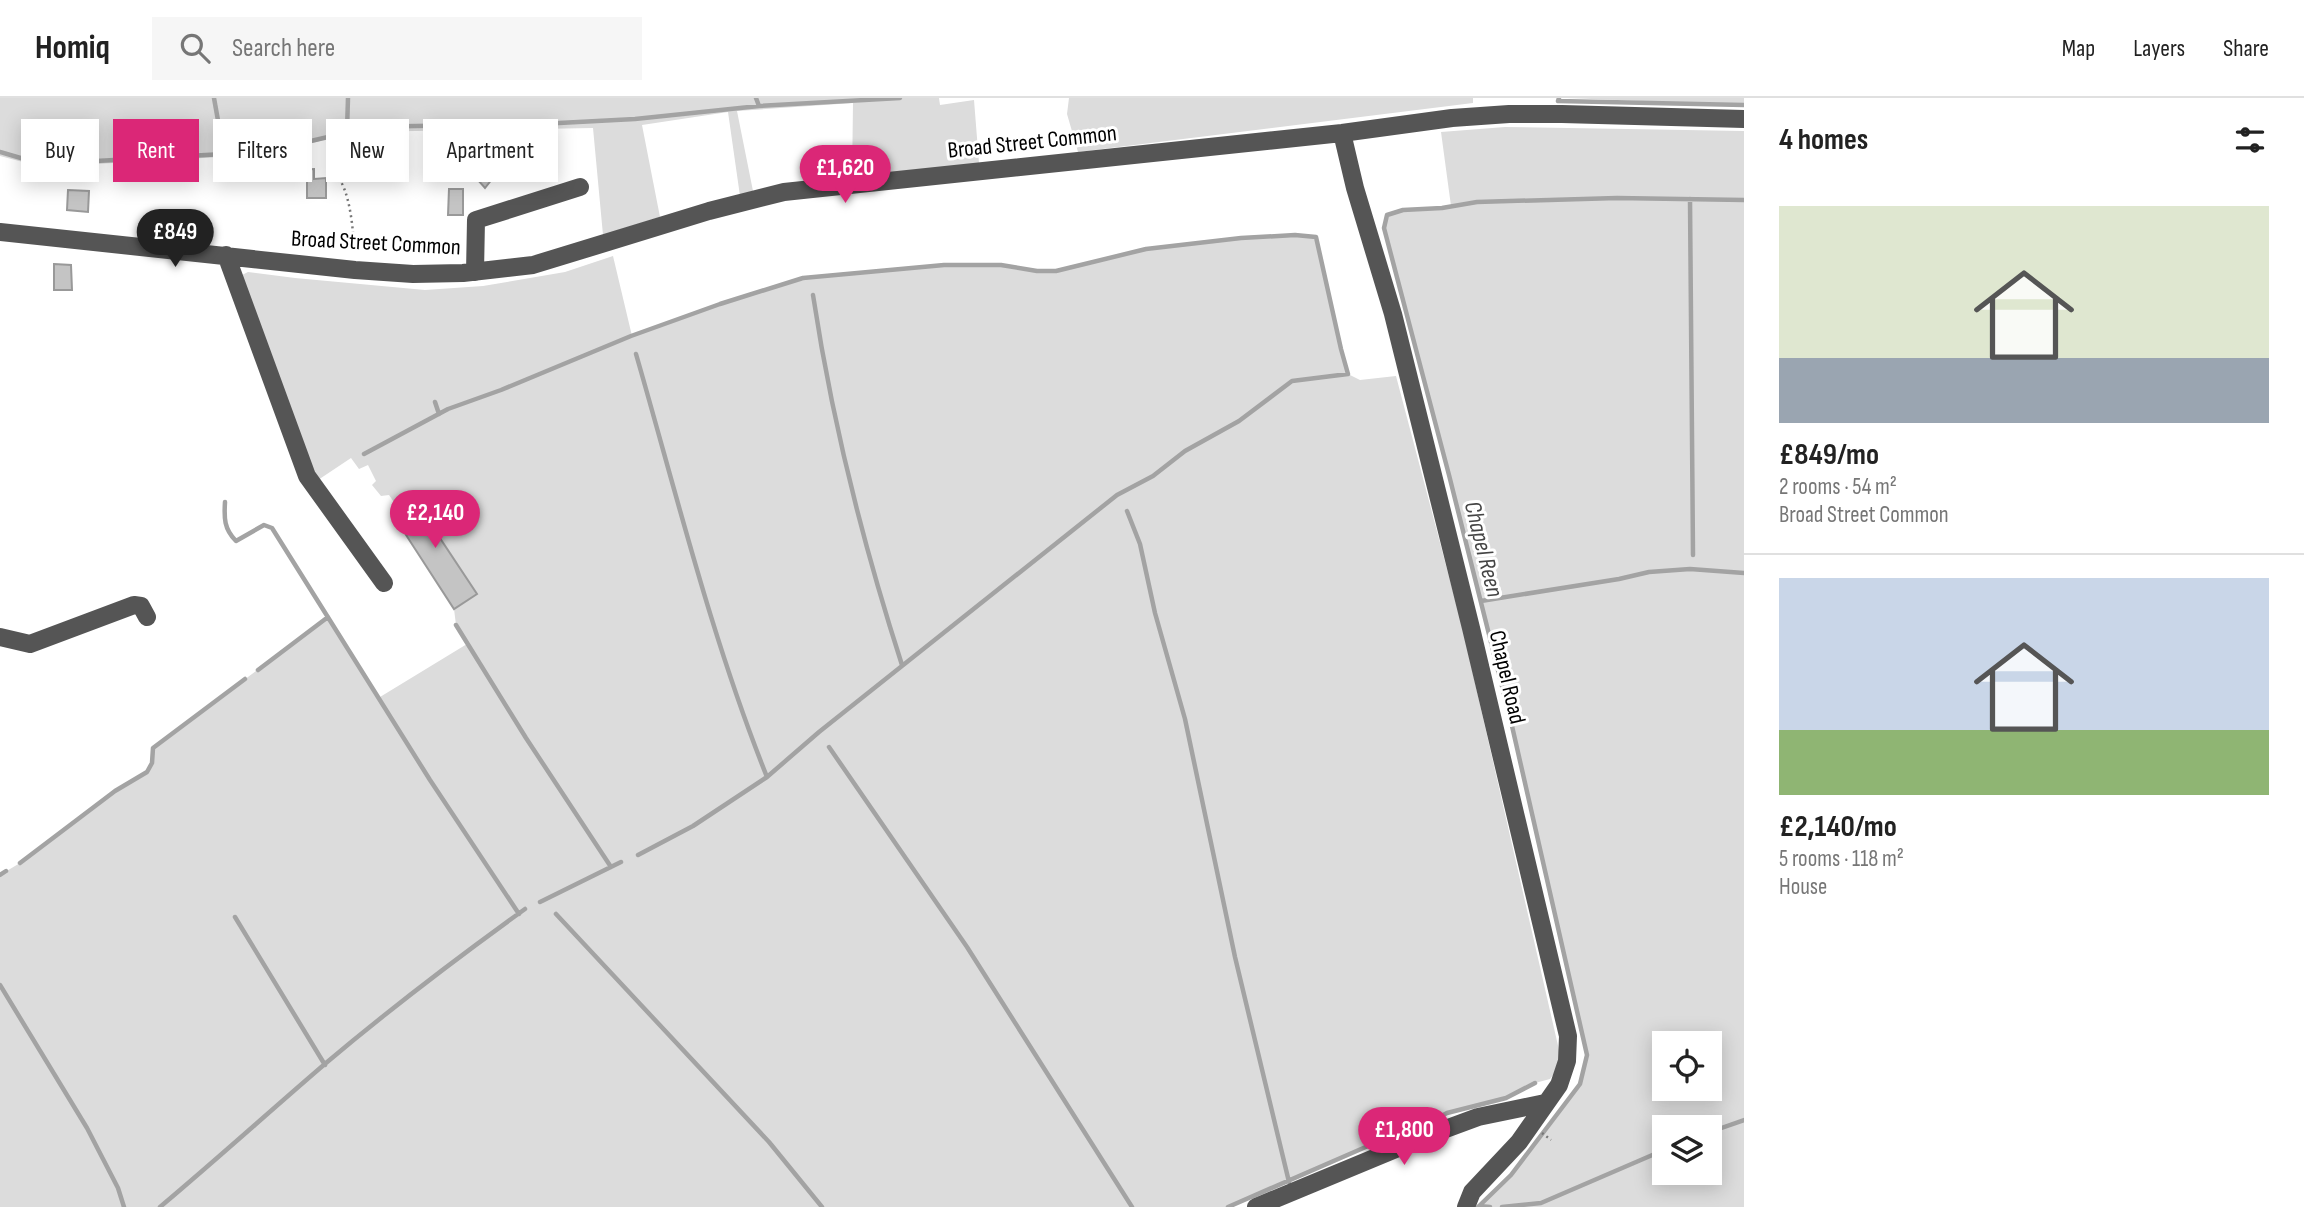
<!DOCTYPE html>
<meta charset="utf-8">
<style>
body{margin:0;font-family:"Sofia Sans Condensed",sans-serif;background:#f6f6f6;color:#222;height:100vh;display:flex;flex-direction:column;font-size:26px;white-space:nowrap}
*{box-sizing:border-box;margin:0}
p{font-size:23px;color:#767676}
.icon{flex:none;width:38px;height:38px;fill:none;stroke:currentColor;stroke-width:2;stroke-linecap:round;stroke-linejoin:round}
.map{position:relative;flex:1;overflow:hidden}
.sheet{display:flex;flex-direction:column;background:#fff;width:560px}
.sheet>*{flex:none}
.hud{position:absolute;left:21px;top:21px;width:665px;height:63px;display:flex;gap:14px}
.buttons{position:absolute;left:1652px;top:933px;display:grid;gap:14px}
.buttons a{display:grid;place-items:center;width:70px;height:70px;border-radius:0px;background:#fff;box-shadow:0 4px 18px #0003;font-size:35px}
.price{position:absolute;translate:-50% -60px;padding:0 16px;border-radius:24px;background:#db2777;color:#fff;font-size:23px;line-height:46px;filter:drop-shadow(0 2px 4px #0008)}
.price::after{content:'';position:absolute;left:50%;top:42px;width:21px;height:16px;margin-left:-10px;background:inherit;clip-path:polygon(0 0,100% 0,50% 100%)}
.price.current{background:#222;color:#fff}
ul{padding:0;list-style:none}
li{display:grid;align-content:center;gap:14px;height:371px;padding:0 35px}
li+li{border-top:2px solid #e0e0e0}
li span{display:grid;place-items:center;height:217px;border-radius:0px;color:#555}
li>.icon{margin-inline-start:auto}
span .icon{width:126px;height:126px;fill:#fffc;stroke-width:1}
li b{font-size:30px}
h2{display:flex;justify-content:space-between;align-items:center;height:84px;padding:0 35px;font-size:30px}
.chip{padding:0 24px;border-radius:0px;background:#fff;box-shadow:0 4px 18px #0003;font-size:24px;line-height:63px}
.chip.current{background:#db2777;color:#fff}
header{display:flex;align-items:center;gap:42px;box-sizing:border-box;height:98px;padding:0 35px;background:#fff;border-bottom:2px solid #e0e0e0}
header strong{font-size:33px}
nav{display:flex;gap:38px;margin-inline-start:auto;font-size:24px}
.search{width:490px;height:63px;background:#f6f6f6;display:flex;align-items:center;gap:18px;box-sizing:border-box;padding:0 24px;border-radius:0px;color:#767676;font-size:26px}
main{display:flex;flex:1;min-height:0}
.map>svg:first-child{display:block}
.green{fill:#dcdcdc;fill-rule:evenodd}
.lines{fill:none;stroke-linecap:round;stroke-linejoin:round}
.stream{stroke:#a3a3a3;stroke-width:4.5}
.building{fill:#c4c4c4;stroke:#999;stroke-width:2}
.path{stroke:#777;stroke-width:2.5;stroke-dasharray:2 3.5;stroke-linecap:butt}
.minor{stroke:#555;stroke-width:18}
.labels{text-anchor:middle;stroke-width:6;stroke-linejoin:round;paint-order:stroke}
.street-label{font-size:23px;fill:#000;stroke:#fff}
.water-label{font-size:24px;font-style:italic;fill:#444;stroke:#fff}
</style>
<header>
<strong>Homiq</strong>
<div class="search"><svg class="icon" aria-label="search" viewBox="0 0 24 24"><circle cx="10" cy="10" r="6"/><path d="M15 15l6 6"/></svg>Search here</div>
<nav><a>Map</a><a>Layers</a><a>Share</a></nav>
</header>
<main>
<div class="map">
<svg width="1744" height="1109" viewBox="0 0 1744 1109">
<rect width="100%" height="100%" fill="#fff"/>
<!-- green -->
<path class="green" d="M0,0H939L940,7L974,2L979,65L852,81L853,5L737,13L753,93L740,98L728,14L642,27L660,119L603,137L593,30L352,34L273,56L42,69L0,58Z
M1069,0H1473V5L1078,54L1067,16Z
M1568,0H1744V7L1567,0Z
M1505,29L1744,33V1109H1478L1511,1077L1580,986L1587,957L1512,628L1449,377L1384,130L1387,117L1403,112L1451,108L1441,34ZM1664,945H1710V990H1664ZM1664,1029H1710V1074H1664Z
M1295,137L1316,139L1341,251L1348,276L1360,282L1396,278L1462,528L1559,952V969L1550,981L1535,985L1506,1000L1447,1015L1420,1029L1368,1048L1228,1109H0V777L20,765L115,693L147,674L152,665L153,650L328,519L380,599L467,546L456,527L454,511L476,496L428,422L438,415L424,394L398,410L389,397L381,398L372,387L376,383L368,367L359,371L351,360L315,384L242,177L248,174L295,180L425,192L483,188L565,174L613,158L632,238L759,193L824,177L944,167H1001L1037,173H1056L1146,151L1241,140Z"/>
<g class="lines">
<!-- stream -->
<path class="stream" d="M214,0L224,56
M756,0L759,8
M1559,0L1558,3L1744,7
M347,32L348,0
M0,54L41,66L224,56L272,52L328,39L354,29L540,26L635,21L759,8L900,0
M1690,101L1693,457
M813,197C832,323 863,446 902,567
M636,256C677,398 712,542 767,679
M435,304L439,316
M364,356L448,311L501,292L631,238L720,206L803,180L944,167H1001L1037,173H1056L1146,151L1241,140L1295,137L1316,139L1341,251L1348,276L1292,283L1239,323L1185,353L1153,378L1117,397L819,634L767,679L693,728L638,757
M225,404C224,420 224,431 236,443L264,427L272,430L430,682L519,816
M1127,413L1140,446L1155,515L1185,621L1235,859L1289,1084
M1481,503L1619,481L1649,474L1690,471L1744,475
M456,527L526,640L611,769
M258,572L328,519
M829,649L967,849L1132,1109
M20,765L115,693L147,674L152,665L153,650L245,581
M0,777L6,773
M540,804L621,764
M556,816L769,1044L822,1109
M235,819L325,967
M0,887L87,1030L118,1090L124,1109
M1710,1034L1744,1022
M1479,1108L1490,1109
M160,1109C216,1062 270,1013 326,965C390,911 457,860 525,811
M1228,1109L1368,1048L1420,1029L1447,1015L1506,1000L1535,985
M1478,1109L1511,1077L1580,986L1587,957L1512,628L1449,377L1384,130L1387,117L1403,112L1442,110L1477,104L1617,100L1744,102
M1502,1109L1541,1105L1664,1052"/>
</g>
<!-- building -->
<path class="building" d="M506,32H525V78L493,80L485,90L461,63H489L490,46H505Z
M314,71V81L326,80V100H307V82H291V72Z
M449,91H463V117H448Z
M68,92L89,93L88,114L67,112Z
M54,166L71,167L72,192H54Z
M423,394L438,416L428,422L477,496L454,511L406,437L410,435L395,412Z"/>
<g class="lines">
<!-- path -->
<path class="path" d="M335,77C350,87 354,137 354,155
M1542,1035L1551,1042"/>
<!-- minor -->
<path class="minor" d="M1342,35L1355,90L1393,216L1471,530L1568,938L1567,963L1559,987L1519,1044L1472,1094L1466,1109
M0,134L355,172L413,176L463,175L533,167L709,113L784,94L1342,35L1452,20L1509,16H1562L1744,21
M226,157L307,378L384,485
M475,174L476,122L580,89
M0,539L30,546L134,507L141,508L147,519
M1256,1109L1432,1036L1478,1019L1545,1005"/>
</g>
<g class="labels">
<!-- street labels -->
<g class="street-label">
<text transform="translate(1032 43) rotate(-6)" y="8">Broad Street Common</text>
<text transform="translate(376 144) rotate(3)" y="8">Broad Street Common</text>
<text transform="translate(1508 579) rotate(77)" y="8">Chapel Road</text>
</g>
<!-- water labels -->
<g class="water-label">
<text transform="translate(1484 451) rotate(76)" y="8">Chapel Reen</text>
</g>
</g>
</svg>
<div class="buttons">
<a><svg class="icon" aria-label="locate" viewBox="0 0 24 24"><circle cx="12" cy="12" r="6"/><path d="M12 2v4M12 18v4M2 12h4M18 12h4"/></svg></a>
<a><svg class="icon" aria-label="layers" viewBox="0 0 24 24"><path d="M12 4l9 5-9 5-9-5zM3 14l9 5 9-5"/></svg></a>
</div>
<b class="price" style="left:845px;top:107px">£1,620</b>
<b class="price current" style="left:175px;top:171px">£849</b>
<b class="price" style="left:435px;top:452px">£2,140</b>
<b class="price" style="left:1404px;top:1069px">£1,800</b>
<div class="hud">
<a class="chip">Buy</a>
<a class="chip current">Rent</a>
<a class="chip">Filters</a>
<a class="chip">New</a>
<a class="chip">Apartment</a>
</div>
</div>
<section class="sheet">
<h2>4 homes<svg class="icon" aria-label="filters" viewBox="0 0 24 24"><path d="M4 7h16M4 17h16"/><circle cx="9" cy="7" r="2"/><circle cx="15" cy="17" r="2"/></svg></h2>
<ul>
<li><span style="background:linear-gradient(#dfe7d0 70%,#9aa5b1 0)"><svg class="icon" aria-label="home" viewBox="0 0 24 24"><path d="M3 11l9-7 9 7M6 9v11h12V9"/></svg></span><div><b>£849/mo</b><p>2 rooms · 54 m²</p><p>Broad Street Common</p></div></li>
<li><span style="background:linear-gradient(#c9d6e8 70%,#8fb573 0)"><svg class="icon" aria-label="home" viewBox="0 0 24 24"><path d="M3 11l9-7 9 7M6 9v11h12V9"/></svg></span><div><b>£2,140/mo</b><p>5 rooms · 118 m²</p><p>House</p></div></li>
</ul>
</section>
</main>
